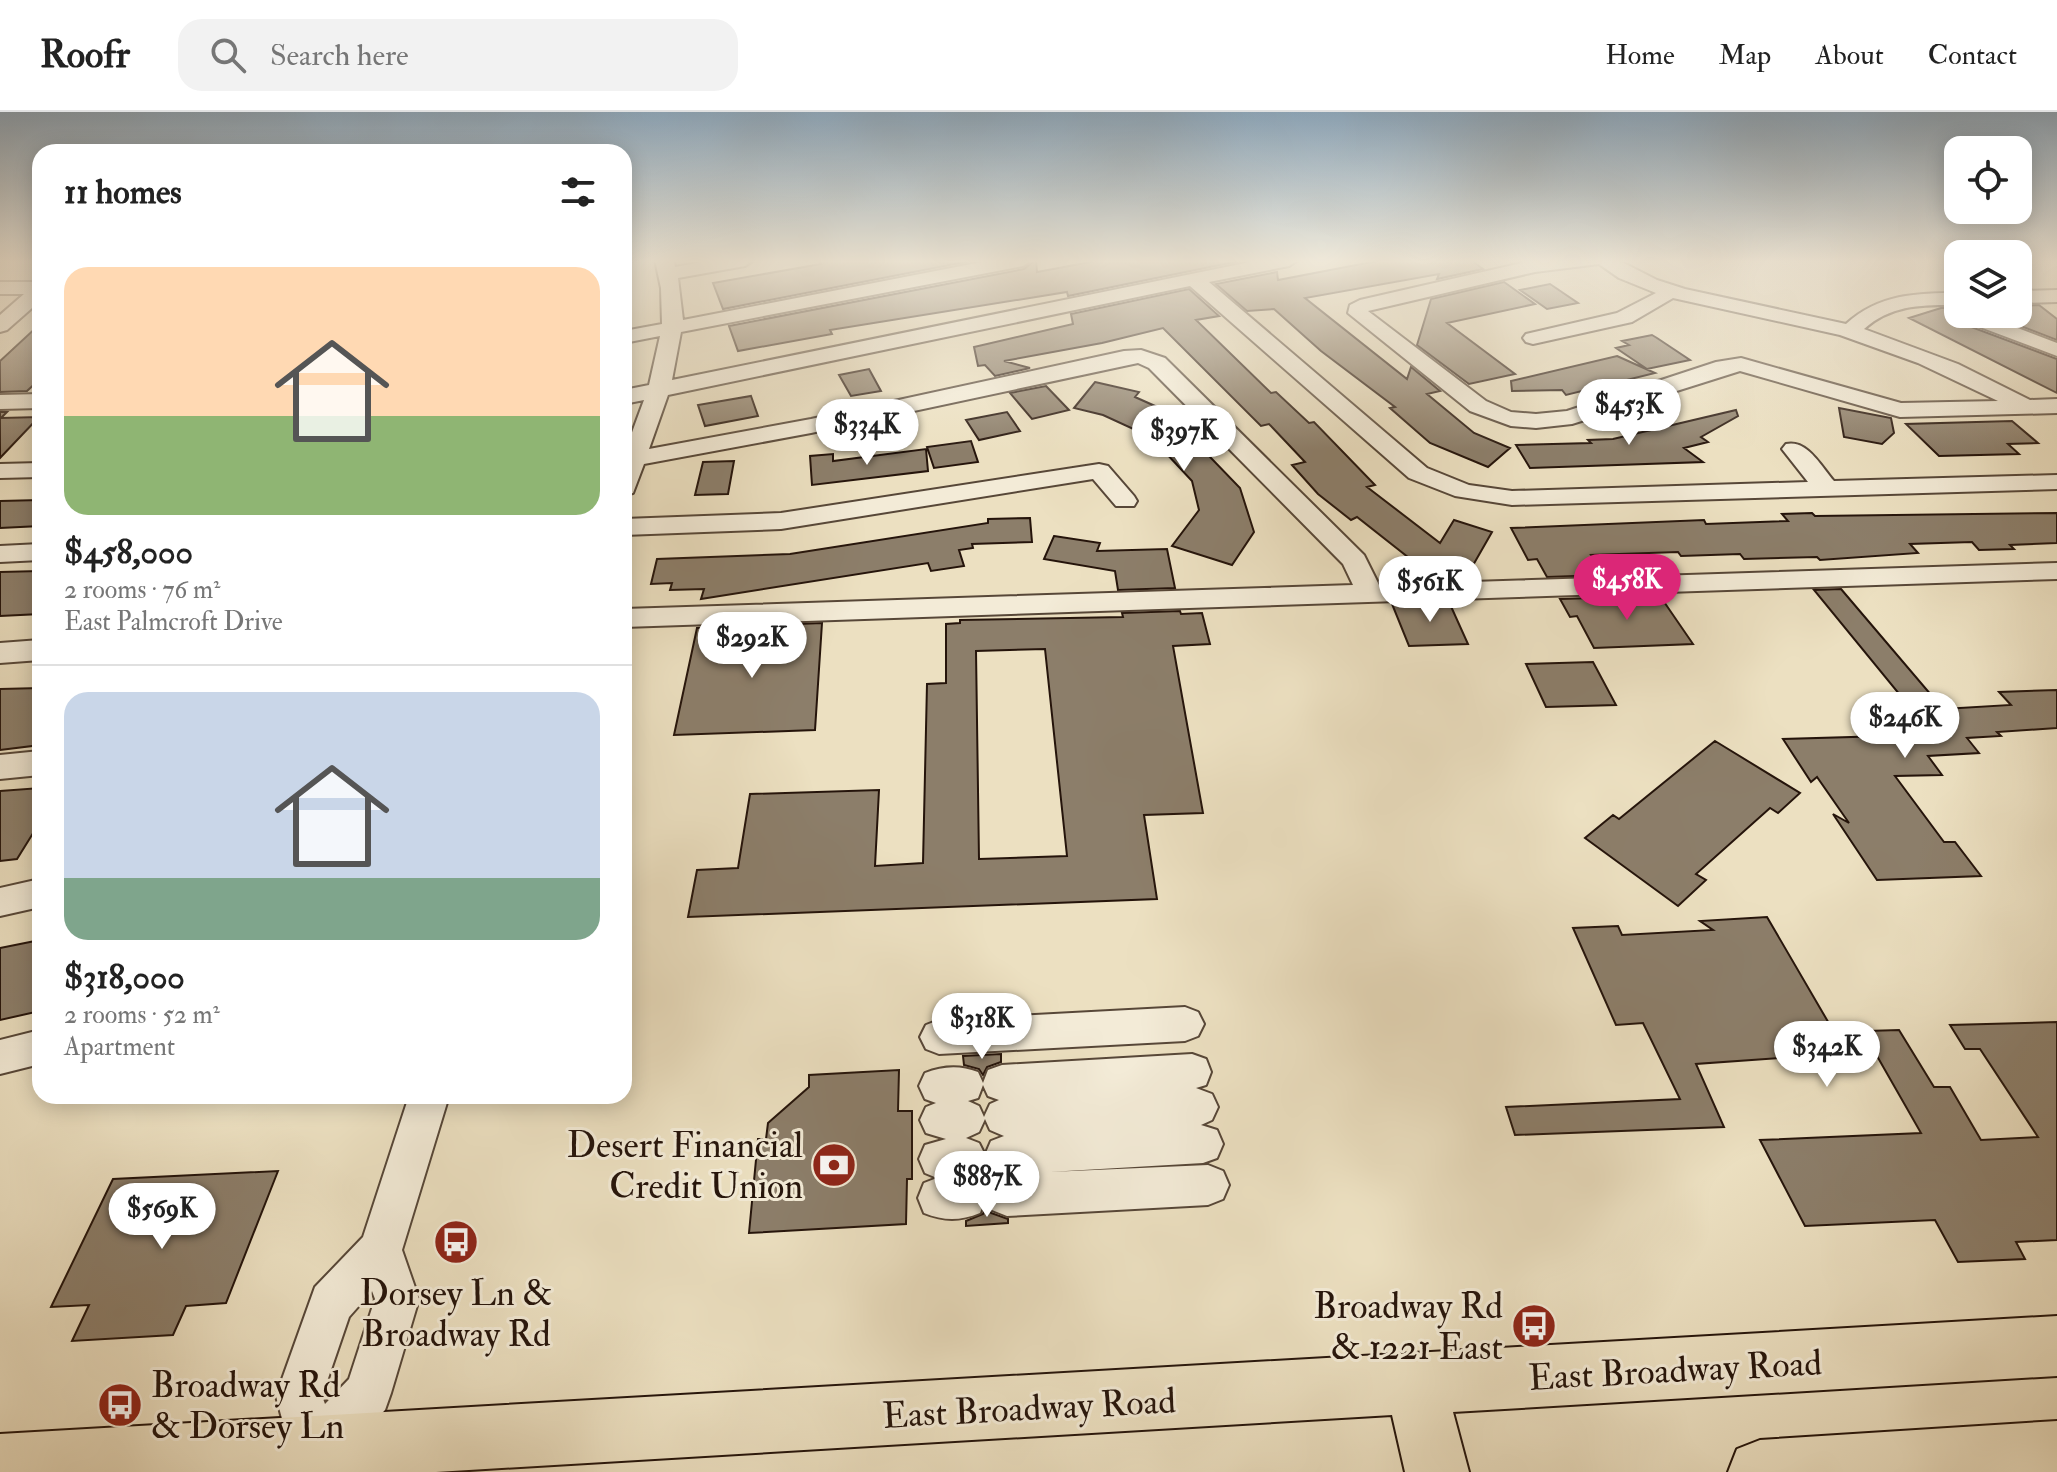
<!DOCTYPE html>
<meta charset="utf-8">
<style>
body{margin:0;font-family:"IM FELL Double Pica",serif;background:#f2f2f2;color:#222;height:100vh;display:flex;flex-direction:column;font-size:30px;white-space:nowrap}
*{box-sizing:border-box;margin:0}
p{font-size:26px;color:#767676}
.icon{flex:none;width:44px;height:44px;fill:none;stroke:currentColor;stroke-width:2;stroke-linecap:round;stroke-linejoin:round}
.map{position:relative;flex:1;overflow:hidden}
.sheet{position:absolute;left:32px;top:32px;width:600px;height:960px;display:flex;flex-direction:column;background:#fff;border-radius:24px;box-shadow:0 4px 20px #0003}
.sheet>*{flex:none}
.controls{position:absolute;left:1944px;top:24px;display:grid;gap:16px}
.controls a{display:grid;place-items:center;width:88px;height:88px;border-radius:16px;background:#fff;box-shadow:0 4px 20px #0003;font-size:40px}
.price{position:absolute;translate:-50% -68px;padding:0 18px;border-radius:28px;background:#fff;color:#222;font-size:26px;line-height:52px;filter:drop-shadow(0 2px 4px #0008)}
.price::after{content:'';position:absolute;left:50%;top:48px;width:24px;height:18px;margin-left:-12px;background:inherit;clip-path:polygon(0 0,100% 0,50% 100%)}
.price.active{background:#db2777;color:#fff}
ul{padding:0;list-style:none}
li{display:grid;align-content:center;gap:16px;height:424px;padding:0 32px}
li+li{border-top:2px solid #e0e0e0}
li span{display:grid;place-items:center;height:248px;border-radius:24px;color:#555}
li>.icon{margin-inline-start:auto}
span .icon{width:144px;height:144px;fill:#fffc;stroke-width:1}
li b{font-size:34px}
h2{display:flex;justify-content:space-between;align-items:center;height:96px;padding:0 32px;font-size:34px}
header{display:flex;align-items:center;gap:48px;box-sizing:border-box;height:112px;padding:0 40px;background:#fff;border-bottom:2px solid #e0e0e0}
header strong{font-size:38px}
nav{display:flex;gap:44px;margin-inline-start:auto;font-size:28px}
.search{width:560px;height:72px;background:#f2f2f2;display:flex;align-items:center;gap:20px;box-sizing:border-box;padding:0 28px;border-radius:24px;color:#767676;font-size:30px}
.map>svg:first-child{display:block}
.building{fill:#8c7e6a;stroke:#25140b;stroke-width:2;fill-rule:evenodd}
.lines{fill:none;stroke-linecap:round;stroke-linejoin:round}
.minor-casing{stroke:#574738;stroke-width:4}
.major-casing{stroke:#25140b;stroke-width:4}
.minor{fill:#f3ebd7;fill-rule:evenodd}
.major{fill:#ece0c1;fill-rule:evenodd}
.labels{text-anchor:middle;stroke-width:6;stroke-linejoin:round;paint-order:stroke}
.near-poi-label{font-size:36px;fill:#25140b;stroke:#f3ebd7;text-anchor:end}
.near-street-label{font-size:36px;fill:#25140b;stroke:#f3ebd7}
</style>
<header>
<strong>Roofr</strong>
<div class="search"><svg class="icon" aria-label="search" viewBox="0 0 24 24"><circle cx="10" cy="10" r="6"/><path d="M15 15l6 6"/></svg>Search here</div>
<nav><a>Home</a><a>Map</a><a>About</a><a>Contact</a></nav>
</header>
<div class="map">
<svg width="2057" height="1360" viewBox="0 0 2057 1360">
<rect width="100%" height="100%" fill="#ece0c1"/>
<filter id="stains"><feTurbulence type="fractalNoise" baseFrequency=".0025" numOctaves="4"/><feColorMatrix values="0 0 0 0 .2 0 0 0 0 .09 0 0 0 0 .02 0 0 0 .5 -.17"/></filter>
<radialGradient id="worn" r=".72"><stop offset=".6" stop-color="#630" stop-opacity="0"/><stop offset="1" stop-color="#630" stop-opacity=".3"/></radialGradient>
<!-- building -->
<path class="building" d="M819,148H975L723,197L713,171L821,152Z
M1035,148H1036L1037,160L1101,148H1244L1068,184L1067,180L830,218L832,222L738,239L729,214L1024,157Z
M1382,148H1471L1483,157L1437,167L1439,162L1305,186L1407,267L1411,255L1440,279L1427,282L1474,321L1510,336L1488,355L1430,331L1390,296L1395,295L1321,239L1274,197L1247,199L1216,172L1277,160L1278,168Z
M1504,170L1535,192L1447,211L1515,262L1469,272L1417,233L1431,187Z
M1550,172L1578,191L1547,197L1520,178Z
M1189,177L1219,204L1196,208L1271,281L1276,280L1309,311L1314,310L1375,373L1367,375L1440,431L1454,408L1492,420L1472,455L1476,458L1474,462L1429,447L1437,468L1357,405L1351,408L1318,382L1292,353L1305,350L1269,312L1261,314L1163,216L1102,231L1004,249L1030,256L995,264L985,253L978,254L974,235L1073,212L1071,202Z
M2039,193L2057,207V228L2018,213V194Z
M1941,196H1955L1950,202L1955,209L2057,247V281L1909,206Z
M40,212V267L27,279L0,280V249Z
M1652,223L1657,226L1690,248L1647,257L1616,236L1629,233L1622,229Z
M1617,244L1655,261L1566,283L1562,278L1512,279L1511,269Z
M869,257L881,279L851,284L839,263Z
M1095,270L1139,280L1135,285L1193,311L1183,317L1240,376L1254,420L1232,453L1172,434L1199,398L1192,369L1151,325L1103,303L1074,296Z
M1046,274L1069,298L1032,307L1010,281Z
M751,284L758,304L705,314L698,293Z
M1839,296L1891,306L1894,321L1882,332L1844,325Z
M1736,298L1738,304L1701,325L1708,330L1684,336L1703,350L1530,356L1516,333L1591,331L1588,328L1613,327Z
M0,300H7L1,306L39,305L0,346Z
M1007,300L1020,319L979,328L966,308Z
M2012,309L2038,331L2008,332L2019,342L1939,344L1906,312Z
M971,329L978,350L934,356L927,335Z
M926,337L928,359L812,373L810,344L833,342V349Z
M734,349L728,382L695,383L703,350Z
M40,388V414L0,416V389Z
M1812,401L1815,404L2057,401V431L2010,433L2014,437L1979,438L1972,430L1910,432L1918,441L1820,448L1817,445L1744,447L1740,442L1681,444L1678,440L1591,443L1603,463L1547,465L1537,447L1528,448L1511,416L1704,408L1706,412L1788,409L1782,402Z
M1030,406L1032,430L972,432L973,436L959,438L964,454L931,459L928,451L701,487L704,477L670,478L672,471L651,472L657,447L790,442L988,411V407Z
M1054,424L1100,431L1097,439L1167,437L1175,476L1118,478L1115,459L1044,447Z
M40,459V502L0,504V460Z
M1841,477L1943,597L2011,593L1999,580L2057,578V616L1997,620L2001,624L1967,626L1979,641L1928,644L1942,663L1895,664L1944,730H1955L1981,764L1877,768L1833,702L1849,711L1817,665L1811,670L1783,627L1886,624L1869,601L1914,600L1814,478Z
M1660,484L1693,532L1594,536L1577,504L1570,505L1560,487Z
M1449,490L1468,532L1409,534L1392,492Z
M1180,499L1181,502L1202,501L1210,532L1173,534L1203,701L1144,703L1157,787L688,805L697,758L738,756L750,682L879,678L875,754L923,751L927,572L946,571V512L960,511V508L1123,505L1122,501ZM1045,537L1067,744L979,747L976,539Z
M822,511L815,618L674,623L697,516Z
M1593,550L1616,593L1546,595L1526,552Z
M40,576V633L0,638V577Z
M1715,629L1800,681L1778,701L1770,696L1696,762L1706,768L1678,794L1585,726L1613,703L1619,707Z
M40,676V710L17,747L0,749V679Z
M1767,805L1834,920L1899,918L1934,975H1950L1981,1028L2038,1025L1980,937H1965L1950,913L2057,910V1128L2016,1130L2025,1147L1958,1150L1935,1108L1805,1114L1760,1028L1921,1021L1877,944H1808L1696,952L1724,1015L1515,1023L1506,995L1680,987L1643,911L1616,913L1573,816L1618,814L1622,823L1713,818L1700,809Z
M40,828V899L0,908V836Z
M1001,942V950L987,955L983,963L979,957L964,953L963,944Z
M899,958L898,999H912V1067H907L906,1112L749,1121L758,1027H766L768,1011L809,975V963Z
M278,1059L226,1191L186,1194L173,1223L72,1229L89,1193L51,1195L113,1067Z
M987,1093L991,1101L1008,1107V1111L966,1114V1109L983,1102Z"/>
<g class="lines">
<!-- minor casing -->
<g class="minor-casing">
<path id="minor" d="M655,148H674L675,155L713,148H754L745,154L678,166L683,208L992,148H1032L1023,154L681,220L672,268L1260,148H1298L1289,154L1209,170L1427,356L1469,373L1512,379L1808,370L1782,337L1786,332C1807,327 1821,354 1834,369L2057,363V377L1512,393L1455,384L1409,366L1190,174L668,283L649,337L811,307L1124,239L1141,238L1165,246L1364,443L1379,473L2057,451V467L624,515V497L1353,473L1343,452L1149,256L1138,251L811,321L644,352L633,381L624,383V342L644,288L624,292V278L649,273L660,224L624,231V219L662,212L661,176Z
M1535,148H1618L1657,168L1685,177L1846,212C1879,182 1916,181 1958,181V193C1923,193 1892,192 1864,217L1958,252L2030,288L2057,287V301L1900,305L1740,259L1572,312L1536,316L1511,314L1470,299L1348,201L1350,193L1360,188ZM1599,152L1619,166L1656,181L1617,201L1526,222L1523,226L1526,230L1533,232L1632,210L1673,186L1840,223L1918,251L1998,289L1901,291L1741,246L1716,250L1567,299L1536,302L1511,300L1486,289L1368,199L1535,160Z
M0,170H40V189L7,218L0,220V203L24,182H0Z
M2057,178V190L2018,191V179Z
M1958,197V202H1981L2057,231V244L1956,206L1953,202Z
M40,282V296L0,297V283Z
M40,351V365L0,366V352Z
M1099,352L1108,354L1134,384L1137,389L1134,394H1116L1093,367L781,417L624,423V407L781,401Z
M40,432V448L0,450V434Z
M40,528V548L0,551V531Z
M40,639V663L0,667V643Z
M40,767V795L0,804V776Z
M1185,895L1198,900L1204,912L1198,924L1185,929L939,942L926,937L920,925L926,913L939,908Z
M40,918V952L0,962V928Z
M1192,942L1206,947L1211,960L1206,973L1196,976L1212,982L1218,995L1212,1008L1201,1013L1217,1018L1223,1032L1217,1046L1203,1051L1049,1060L1208,1053L1223,1059L1229,1073L1223,1087L1208,1093L1007,1104L992,1098L986,1083L992,1068L1006,1063L991,1057L985,1045L979,1059L960,1065L980,1071L986,1086L980,1101C960,1109 944,1109 924,1101L918,1086L924,1071L937,1066L925,1061L919,1047L925,1033L946,1027L926,1021L920,1008L926,995L936,991L925,987L919,974L925,961C943,954 960,953 978,960L983,971L988,958L1002,953ZM983,973L988,984L999,988L990,992L984,1005L979,994L968,989L978,986ZM985,1007L990,1018L1004,1024L991,1029L985,1043L979,1031L966,1026L979,1020Z
M409,984H449L402,1138L419,1187L391,1281L385,1298L333,1352L330,1360H282L290,1337L276,1284L315,1175L363,1125ZM372,1179L375,1187L349,1267L325,1292L322,1284L349,1205Z"/>
</g>
<!-- major casing -->
<g class="major-casing">
<path id="major" d="M2057,1204V1264L1453,1300L1469,1360H1405L1392,1303L436,1360H0V1322Z
M2057,1309V1360H1728L1737,1337L1760,1328Z"/>
</g>
<!-- minor -->
<use href="#minor" class="minor"/>
<!-- major -->
<use href="#major" class="major"/>
</g>
<!-- sky -->
<linearGradient id="sky" x2="0" y2="1"><stop stop-color="#8eaac0"/><stop offset="0.44" stop-color="#f6f1e3"/><stop offset="1" stop-color="#f6f1e3" stop-opacity="0"/></linearGradient>
<rect width="2057" height="339" fill="url(#sky)"/>
<!-- icons -->
<defs>
<g id="bank-disc" transform="scale(2.3)"><circle r="9.5" fill="#8f2418" stroke="#f3ebd7"/><path d="M-6-4H6V4H-6ZM0-2.3a2.3 2.3 0 1 0 0 4.6a2.3 2.3 0 1 0 0-4.6Z" fill="#fff"/></g>
<g id="bus-disc" transform="scale(2.3)"><circle r="9.5" fill="#8f2418" stroke="#f3ebd7"/><path d="M-5-6H5V4H4V6H2V4H-2V6H-4V4H-5ZM-3.5-4V0h7V-4ZM-3.5 1.2v1.5H-2V1.2ZM2 1.2v1.5H3.5V1.2Z" fill="#fff"/></g>
</defs>
<g fill-rule="evenodd">
<use href="#bank-disc" x="834" y="1053"/>
<use href="#bus-disc" x="456" y="1130"/>
<use href="#bus-disc" x="1534" y="1214"/>
<use href="#bus-disc" x="120" y="1293"/>
</g>
<g class="labels">
<!-- near-poi labels -->
<g class="near-poi-label">
<text x="803" y="1045">Desert Financial<tspan x="803" dy="41">Credit Union</tspan></text>
<text x="456" y="1193" text-anchor="middle">Dorsey Ln &amp;<tspan x="456" dy="41">Broadway Rd</tspan></text>
<text x="1503" y="1206">Broadway Rd<tspan x="1503" dy="41">&amp; 1221 East</tspan></text>
<text x="151" y="1285" text-anchor="start">Broadway Rd<tspan x="151" dy="41">&amp; Dorsey Ln</tspan></text>
</g>
<!-- near-street labels -->
<g class="near-street-label">
<text transform="translate(1675 1257) rotate(-3)" y="13">East Broadway Road</text>
<text transform="translate(1029 1295) rotate(-3)" y="13">East Broadway Road</text>
</g>
</g>
<rect width="100%" height="100%" filter="url(#stains)"/>
<rect width="100%" height="100%" fill="url(#worn)"/>
</svg>
<div class="controls">
<a><svg class="icon" aria-label="locate" viewBox="0 0 24 24"><circle cx="12" cy="12" r="6"/><path d="M12 2v4M12 18v4M2 12h4M18 12h4"/></svg></a>
<a><svg class="icon" aria-label="layers" viewBox="0 0 24 24"><path d="M12 4l9 5-9 5-9-5zM3 14l9 5 9-5"/></svg></a>
</div>
<b class="price" style="left:1629px;top:335px">$453K</b>
<b class="price" style="left:867px;top:355px">$334K</b>
<b class="price" style="left:1184px;top:361px">$397K</b>
<b class="price active" style="left:1627px;top:510px">$458K</b>
<b class="price" style="left:1430px;top:512px">$561K</b>
<b class="price" style="left:752px;top:568px">$292K</b>
<b class="price" style="left:1905px;top:648px">$246K</b>
<b class="price" style="left:982px;top:949px">$318K</b>
<b class="price" style="left:1827px;top:977px">$342K</b>
<b class="price" style="left:987px;top:1107px">$887K</b>
<b class="price" style="left:162px;top:1139px">$569K</b>
<section class="sheet">
<h2>11 homes<svg class="icon" aria-label="filters" viewBox="0 0 24 24"><path d="M4 7h16M4 17h16"/><circle cx="9" cy="7" r="2"/><circle cx="15" cy="17" r="2"/></svg></h2>
<ul>
<li><span style="background:linear-gradient(#ffd9b3 60%,#8fb573 0)"><svg class="icon" aria-label="home" viewBox="0 0 24 24"><path d="M3 11l9-7 9 7M6 9v11h12V9"/></svg></span><div><b>$458,000</b><p>2 rooms · 76 m²</p><p>East Palmcroft Drive</p></div></li>
<li><span style="background:linear-gradient(#c9d6e8 75%,#7fa58c 0)"><svg class="icon" aria-label="home" viewBox="0 0 24 24"><path d="M3 11l9-7 9 7M6 9v11h12V9"/></svg></span><div><b>$318,000</b><p>2 rooms · 52 m²</p><p>Apartment</p></div></li>
</ul>
</section>
</div>
